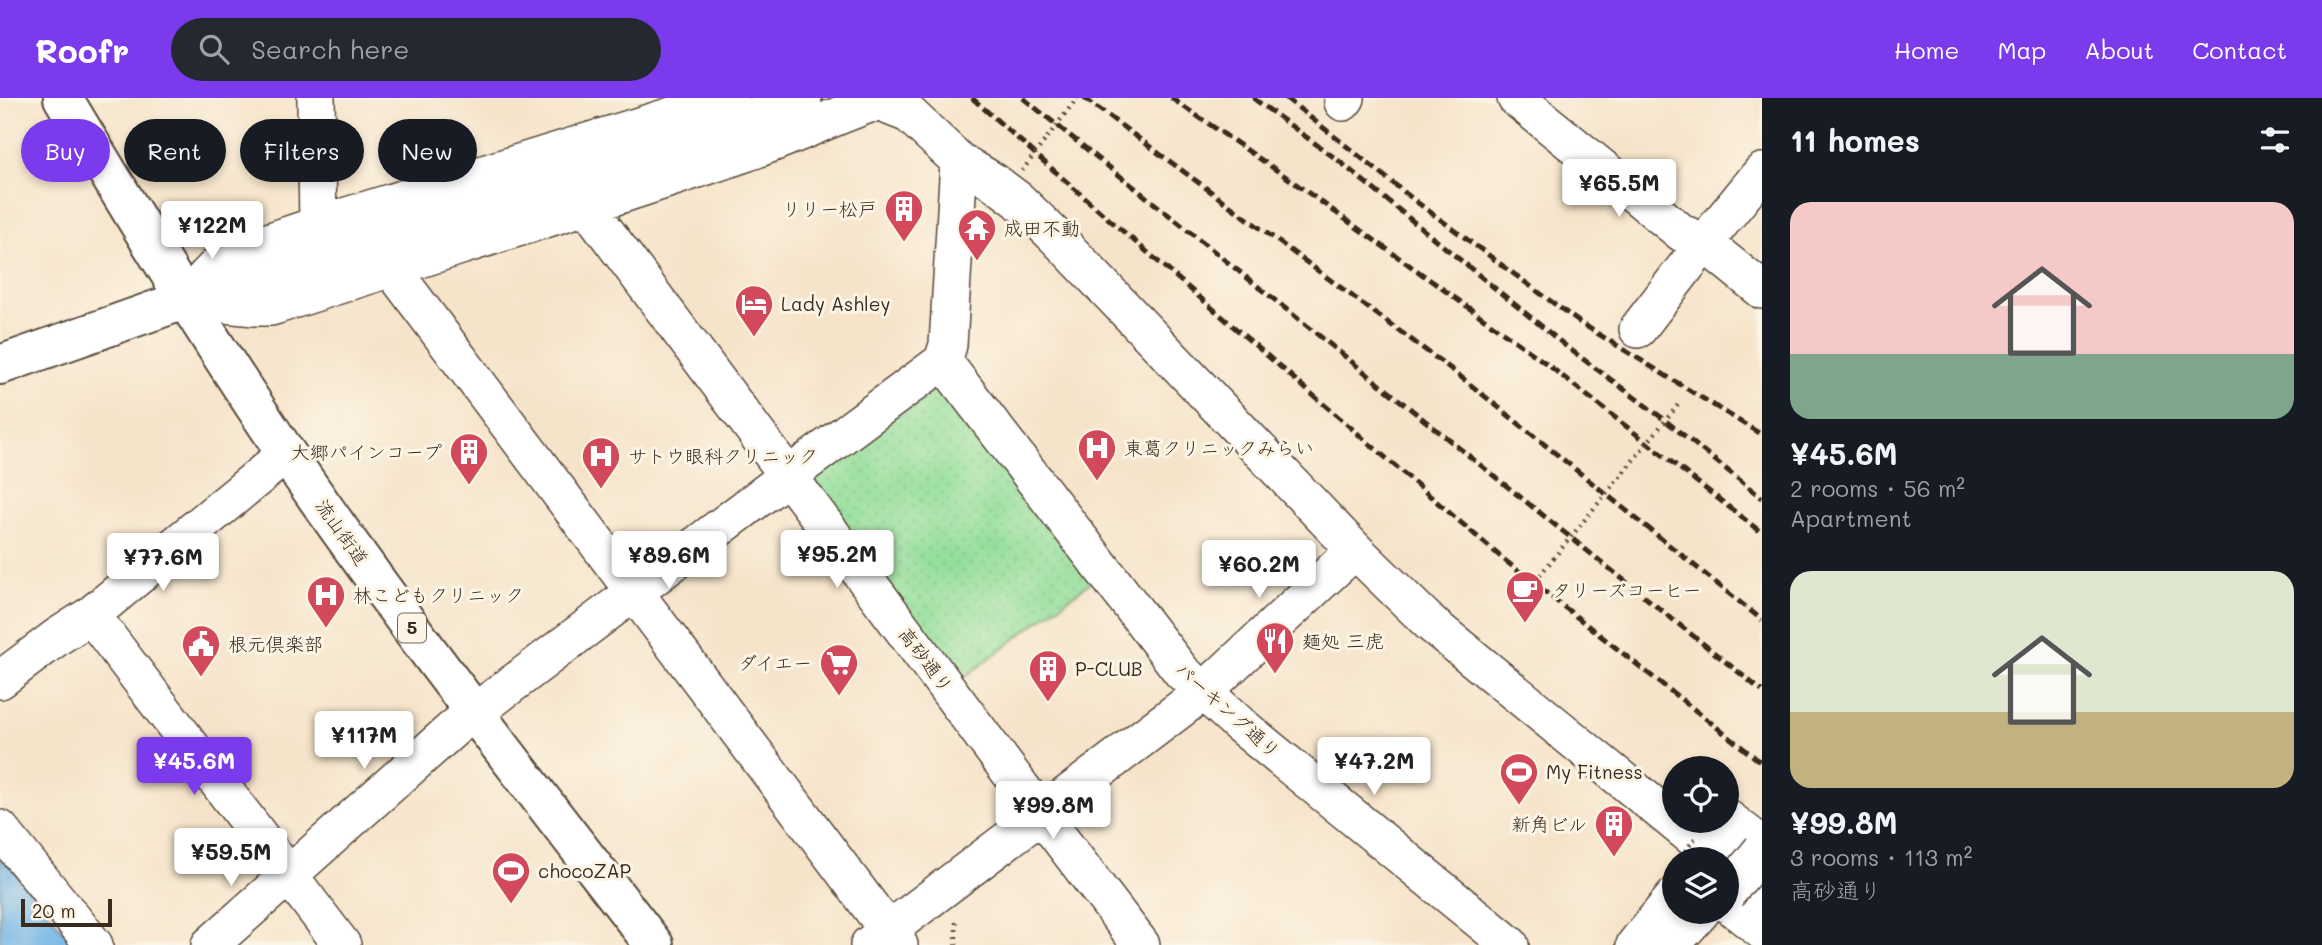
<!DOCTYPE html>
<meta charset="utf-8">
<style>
body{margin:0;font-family:Mali,"Klee One",sans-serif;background:#242831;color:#f1f3f6;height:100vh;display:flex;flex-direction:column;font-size:26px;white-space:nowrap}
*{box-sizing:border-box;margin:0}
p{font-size:23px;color:#9ea1a6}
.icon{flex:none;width:38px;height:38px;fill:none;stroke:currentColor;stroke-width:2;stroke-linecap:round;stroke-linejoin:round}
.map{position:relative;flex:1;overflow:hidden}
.details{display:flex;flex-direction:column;background:#171b24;width:560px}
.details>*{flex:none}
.hud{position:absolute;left:21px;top:21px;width:665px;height:63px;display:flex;gap:14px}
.buttons{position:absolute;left:1662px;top:658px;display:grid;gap:14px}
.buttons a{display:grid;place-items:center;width:77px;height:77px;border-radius:50%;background:#171b24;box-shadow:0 4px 10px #0003;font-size:35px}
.scale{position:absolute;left:21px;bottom:18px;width:91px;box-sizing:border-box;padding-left:7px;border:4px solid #3b2a1e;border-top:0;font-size:19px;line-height:24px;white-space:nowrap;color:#3b2a1e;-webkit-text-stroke:5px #fcf5e5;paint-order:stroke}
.price{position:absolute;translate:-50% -60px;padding:0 16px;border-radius:7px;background:#fff;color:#222;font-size:23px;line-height:46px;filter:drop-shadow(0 2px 4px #0008)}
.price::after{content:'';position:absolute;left:50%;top:42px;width:21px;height:16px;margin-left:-10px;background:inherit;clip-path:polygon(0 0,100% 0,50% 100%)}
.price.current{background:#7c3aed;color:#fff}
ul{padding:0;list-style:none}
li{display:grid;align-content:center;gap:14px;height:371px;padding:0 28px}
li span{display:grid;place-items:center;height:217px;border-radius:21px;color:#555}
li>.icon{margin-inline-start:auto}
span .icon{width:126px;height:126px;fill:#fffc;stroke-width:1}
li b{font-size:30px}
h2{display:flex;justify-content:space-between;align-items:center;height:84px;padding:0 28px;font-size:30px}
.chip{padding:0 24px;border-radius:32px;background:#171b24;box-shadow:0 4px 10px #0003;font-size:24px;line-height:63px}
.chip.current{background:#7c3aed;color:#fff}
header{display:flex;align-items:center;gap:42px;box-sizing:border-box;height:98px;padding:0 35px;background:#7c3aed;color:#fff}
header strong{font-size:33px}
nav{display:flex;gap:38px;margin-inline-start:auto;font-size:24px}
.search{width:490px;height:63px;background:#242831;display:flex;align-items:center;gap:18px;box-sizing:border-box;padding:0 24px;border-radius:38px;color:#9ea1a6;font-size:26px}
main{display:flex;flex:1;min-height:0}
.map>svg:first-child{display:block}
.park{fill:url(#park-dots);stroke:#68845d;stroke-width:2}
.water{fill:#70b4e6;stroke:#566f82;stroke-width:2}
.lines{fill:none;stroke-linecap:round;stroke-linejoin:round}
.minor-casing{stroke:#574638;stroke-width:40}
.major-casing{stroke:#574638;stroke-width:42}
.path{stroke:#574638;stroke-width:4.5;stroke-dasharray:2 5;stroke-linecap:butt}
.minor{stroke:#fff;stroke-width:37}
.major{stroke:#fff;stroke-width:38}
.rail{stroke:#3b2a1e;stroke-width:5;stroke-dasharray:10 5;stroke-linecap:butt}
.minor-bridge-casing{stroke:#574638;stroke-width:40;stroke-linecap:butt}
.path-bridge{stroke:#574638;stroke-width:4.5;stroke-dasharray:2 5;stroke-linecap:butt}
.minor-bridge{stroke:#fff;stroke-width:37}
.labels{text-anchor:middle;stroke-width:6;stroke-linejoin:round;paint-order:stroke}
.shield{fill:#fcf5e5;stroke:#75675a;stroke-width:2}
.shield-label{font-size:18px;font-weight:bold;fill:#3b2a1e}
.poi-label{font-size:19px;fill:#3b2a1e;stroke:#fcf5e5;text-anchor:start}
.street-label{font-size:19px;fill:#3b2a1e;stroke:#fcf5e5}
</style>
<header>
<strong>Roofr</strong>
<div class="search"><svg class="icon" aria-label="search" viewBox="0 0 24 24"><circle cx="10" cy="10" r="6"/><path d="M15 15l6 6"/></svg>Search here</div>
<nav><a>Home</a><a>Map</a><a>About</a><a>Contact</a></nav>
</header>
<main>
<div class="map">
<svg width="1762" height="847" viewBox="0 0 1762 847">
<defs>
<pattern id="park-dots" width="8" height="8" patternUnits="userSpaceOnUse" patternTransform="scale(1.75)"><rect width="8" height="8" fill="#94df9c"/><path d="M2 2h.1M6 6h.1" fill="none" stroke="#80c086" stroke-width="1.8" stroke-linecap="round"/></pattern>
</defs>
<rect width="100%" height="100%" fill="#fcf5e5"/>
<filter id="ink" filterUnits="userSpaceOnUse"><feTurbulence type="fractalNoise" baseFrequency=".0143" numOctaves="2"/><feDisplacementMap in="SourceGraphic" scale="14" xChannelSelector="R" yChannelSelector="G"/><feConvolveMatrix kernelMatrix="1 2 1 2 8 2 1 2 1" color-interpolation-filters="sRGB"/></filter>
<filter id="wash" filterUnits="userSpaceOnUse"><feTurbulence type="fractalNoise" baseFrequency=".00686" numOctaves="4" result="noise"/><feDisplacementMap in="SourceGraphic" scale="28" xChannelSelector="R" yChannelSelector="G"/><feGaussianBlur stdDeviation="1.57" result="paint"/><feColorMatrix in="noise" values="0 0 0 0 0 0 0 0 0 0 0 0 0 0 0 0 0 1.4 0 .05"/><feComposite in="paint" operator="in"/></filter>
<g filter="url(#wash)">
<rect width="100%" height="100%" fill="#f6e4ca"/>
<!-- park -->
<path class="park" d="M931,289L945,291L1092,483L958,584L812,391L814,375Z"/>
<!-- water -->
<path class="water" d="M0,755L75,847H0Z"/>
</g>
<g filter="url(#ink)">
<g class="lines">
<!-- minor casing -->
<g class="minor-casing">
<path id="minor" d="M316,0L318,127
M868,0L909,16L959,63L994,84L1018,102L1057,140L1355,452L1430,525L1713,756L1725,758L1762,789
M1516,0L1682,135L1704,145L1762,192
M1343,4L1346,0
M590,105L597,122L1041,716L1141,847
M393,169L400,182L899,847
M199,197L722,30L803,0
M185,201L226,158L318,127L730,0
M184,202L255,209H271C429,157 588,109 745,55C790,40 833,18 878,3
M1638,231L1704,145L1762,74
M943,263L1182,574L1239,626L1510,847
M91,517L342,847
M0,582L57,539L91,517L286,356
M1727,720L1762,747
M0,731L94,847
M1727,805L1762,833
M210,847L454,630L788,378L943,263L948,247L959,63
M869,847L1203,594L1355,452
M1635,847L1675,798
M1671,847L1701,814"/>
</g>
<!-- major casing -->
<g class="major-casing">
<path id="major" d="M63,0C135,120 207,239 286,355C401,524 529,685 654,847
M0,267L184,202"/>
</g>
<!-- path -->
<path class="path" d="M956,847V821"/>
<!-- minor -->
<use href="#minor" class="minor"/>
<!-- major -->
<use href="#major" class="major"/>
<!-- rail -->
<path class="rail" d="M972,0L1103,116L1502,460L1762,665
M1023,0L1762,593
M1084,0L1451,271L1762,522
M1171,0L1285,78L1543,263L1762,435
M1253,0L1339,63L1567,249L1661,319L1762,400
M1286,0L1418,105L1579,224L1762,337"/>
<!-- minor-bridge casing -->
<g class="minor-bridge-casing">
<path id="minor-bridge" d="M1727,795L1762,752"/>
</g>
<!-- path-bridge -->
<path class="path-bridge" d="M1022,73L1077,0
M1531,488L1678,307
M1685,753L1697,738"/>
<!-- minor-bridge -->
<use href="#minor-bridge" class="minor-bridge"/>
</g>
</g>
<!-- icons -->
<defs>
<g id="building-pin" transform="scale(2.0125)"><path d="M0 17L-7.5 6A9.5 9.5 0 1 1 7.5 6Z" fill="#d1495b" stroke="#fcf5e5"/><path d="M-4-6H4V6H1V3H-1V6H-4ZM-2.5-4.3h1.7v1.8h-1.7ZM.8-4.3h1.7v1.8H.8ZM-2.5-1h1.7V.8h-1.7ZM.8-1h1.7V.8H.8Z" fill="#fff"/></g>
<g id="temple-pin" transform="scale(2.0125)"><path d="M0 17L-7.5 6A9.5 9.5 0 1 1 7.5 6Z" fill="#d1495b" stroke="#fcf5e5"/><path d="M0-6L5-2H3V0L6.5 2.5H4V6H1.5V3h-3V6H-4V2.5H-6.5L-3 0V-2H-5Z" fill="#fff"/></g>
<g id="hotel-pin" transform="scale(2.0125)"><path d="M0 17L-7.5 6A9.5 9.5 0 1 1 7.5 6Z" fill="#d1495b" stroke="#fcf5e5"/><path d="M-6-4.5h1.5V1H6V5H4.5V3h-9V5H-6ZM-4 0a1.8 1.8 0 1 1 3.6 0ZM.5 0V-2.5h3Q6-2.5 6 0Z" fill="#fff"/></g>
<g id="hospital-pin" transform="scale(2.0125)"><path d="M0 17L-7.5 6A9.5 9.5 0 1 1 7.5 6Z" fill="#d1495b" stroke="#fcf5e5"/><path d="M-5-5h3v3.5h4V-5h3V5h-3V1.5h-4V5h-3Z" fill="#fff"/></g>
<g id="cafe-pin" transform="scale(2.0125)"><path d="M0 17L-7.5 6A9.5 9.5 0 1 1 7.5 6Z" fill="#d1495b" stroke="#fcf5e5"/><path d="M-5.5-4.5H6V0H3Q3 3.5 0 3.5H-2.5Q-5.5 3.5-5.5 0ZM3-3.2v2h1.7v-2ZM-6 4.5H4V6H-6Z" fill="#fff"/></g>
<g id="restaurant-pin" transform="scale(2.0125)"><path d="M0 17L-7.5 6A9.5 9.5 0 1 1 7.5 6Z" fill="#d1495b" stroke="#fcf5e5"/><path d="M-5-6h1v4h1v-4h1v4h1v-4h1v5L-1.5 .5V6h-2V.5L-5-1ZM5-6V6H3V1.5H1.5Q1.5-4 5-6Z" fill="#fff"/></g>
<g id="civic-pin" transform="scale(2.0125)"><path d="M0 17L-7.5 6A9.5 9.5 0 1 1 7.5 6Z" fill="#d1495b" stroke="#fcf5e5"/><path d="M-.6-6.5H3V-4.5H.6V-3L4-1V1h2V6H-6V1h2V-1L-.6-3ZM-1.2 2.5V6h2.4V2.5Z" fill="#fff"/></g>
<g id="supermarket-pin" transform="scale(2.0125)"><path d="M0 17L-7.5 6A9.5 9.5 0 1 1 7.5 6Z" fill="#d1495b" stroke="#fcf5e5"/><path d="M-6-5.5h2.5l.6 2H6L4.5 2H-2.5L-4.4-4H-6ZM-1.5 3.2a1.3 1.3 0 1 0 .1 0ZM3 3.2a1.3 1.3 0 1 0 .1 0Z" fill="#fff"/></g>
<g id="stadium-pin" transform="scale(2.0125)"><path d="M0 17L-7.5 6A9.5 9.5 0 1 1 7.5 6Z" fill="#d1495b" stroke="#fcf5e5"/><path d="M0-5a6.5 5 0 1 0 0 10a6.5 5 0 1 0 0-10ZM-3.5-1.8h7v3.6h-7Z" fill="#fff"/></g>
</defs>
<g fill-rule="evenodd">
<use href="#building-pin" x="904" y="111"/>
<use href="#temple-pin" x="977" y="130"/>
<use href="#hotel-pin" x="754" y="206"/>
<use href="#hospital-pin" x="1097" y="350"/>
<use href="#building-pin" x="469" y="354"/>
<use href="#hospital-pin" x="601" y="358"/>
<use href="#cafe-pin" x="1525" y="492"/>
<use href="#hospital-pin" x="326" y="497"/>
<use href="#restaurant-pin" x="1275" y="543"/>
<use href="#civic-pin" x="201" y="546"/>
<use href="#supermarket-pin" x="839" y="565"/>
<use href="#building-pin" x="1048" y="571"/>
<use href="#stadium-pin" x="1519" y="674"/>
<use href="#building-pin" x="1614" y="726"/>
<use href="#stadium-pin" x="511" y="773"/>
</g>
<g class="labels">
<!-- shield labels -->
<rect class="shield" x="398" y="515.5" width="28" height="29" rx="5"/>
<g class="shield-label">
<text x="412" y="536">5</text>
</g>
<!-- poi labels -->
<g class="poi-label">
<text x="877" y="118" text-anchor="end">リリー松戸</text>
<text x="1004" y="137">成田不動</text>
<text x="781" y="213">Lady Ashley</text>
<text x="1124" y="357">東葛クリニックみらい</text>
<text x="442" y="361" text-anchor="end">大郷パインコープ</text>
<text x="628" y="365">サトウ眼科クリニック</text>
<text x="1552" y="499">タリーズコーヒー</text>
<text x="353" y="504">林こどもクリニック</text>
<text x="1302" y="550">麺処 三虎</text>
<text x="228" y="553">根元倶楽部</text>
<text x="812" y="572" text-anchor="end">ダイエー</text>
<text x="1075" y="578">P-CLUB</text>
<text x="1546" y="681">My Fitness</text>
<text x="1587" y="733" text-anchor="end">新角ビル</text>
<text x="538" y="780">chocoZAP</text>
</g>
<!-- street labels -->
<g class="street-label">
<text transform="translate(342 434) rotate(55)" y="7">流山街道</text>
<text transform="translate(926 562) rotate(53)" y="7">高砂通り</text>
<text transform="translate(1228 612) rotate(42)" y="7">パーキング通り</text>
</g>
</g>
</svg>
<div class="buttons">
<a><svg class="icon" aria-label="locate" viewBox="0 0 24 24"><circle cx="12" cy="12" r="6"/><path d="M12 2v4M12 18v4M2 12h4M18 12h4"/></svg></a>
<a><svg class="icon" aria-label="layers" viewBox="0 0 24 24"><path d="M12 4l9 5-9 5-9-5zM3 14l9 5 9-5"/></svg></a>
</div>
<div class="scale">20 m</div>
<b class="price" style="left:1619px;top:121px">¥65.5M</b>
<b class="price" style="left:212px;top:163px">¥122M</b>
<b class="price" style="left:837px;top:492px">¥95.2M</b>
<b class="price" style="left:669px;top:493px">¥89.6M</b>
<b class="price" style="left:163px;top:495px">¥77.6M</b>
<b class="price" style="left:1259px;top:502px">¥60.2M</b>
<b class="price" style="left:364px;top:673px">¥117M</b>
<b class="price current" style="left:194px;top:699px">¥45.6M</b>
<b class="price" style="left:1374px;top:699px">¥47.2M</b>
<b class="price" style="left:1053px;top:743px">¥99.8M</b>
<b class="price" style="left:231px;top:790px">¥59.5M</b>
<div class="hud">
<a class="chip current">Buy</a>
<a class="chip">Rent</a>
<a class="chip">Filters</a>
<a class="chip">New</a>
</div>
</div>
<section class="details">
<h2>11 homes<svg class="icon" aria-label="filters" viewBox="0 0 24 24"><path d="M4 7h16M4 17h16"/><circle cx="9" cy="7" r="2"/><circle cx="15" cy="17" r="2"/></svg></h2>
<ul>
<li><span style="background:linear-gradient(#f6c9c9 70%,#7fa58c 0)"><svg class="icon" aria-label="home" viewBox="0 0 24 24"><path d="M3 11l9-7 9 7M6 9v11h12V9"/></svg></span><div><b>¥45.6M</b><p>2 rooms · 56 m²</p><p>Apartment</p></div></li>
<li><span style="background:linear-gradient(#dfe7d0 65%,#c2b280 0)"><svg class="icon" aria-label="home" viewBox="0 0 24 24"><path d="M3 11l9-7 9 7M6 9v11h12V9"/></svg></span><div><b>¥99.8M</b><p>3 rooms · 113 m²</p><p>高砂通り</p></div></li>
</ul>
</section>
</main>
